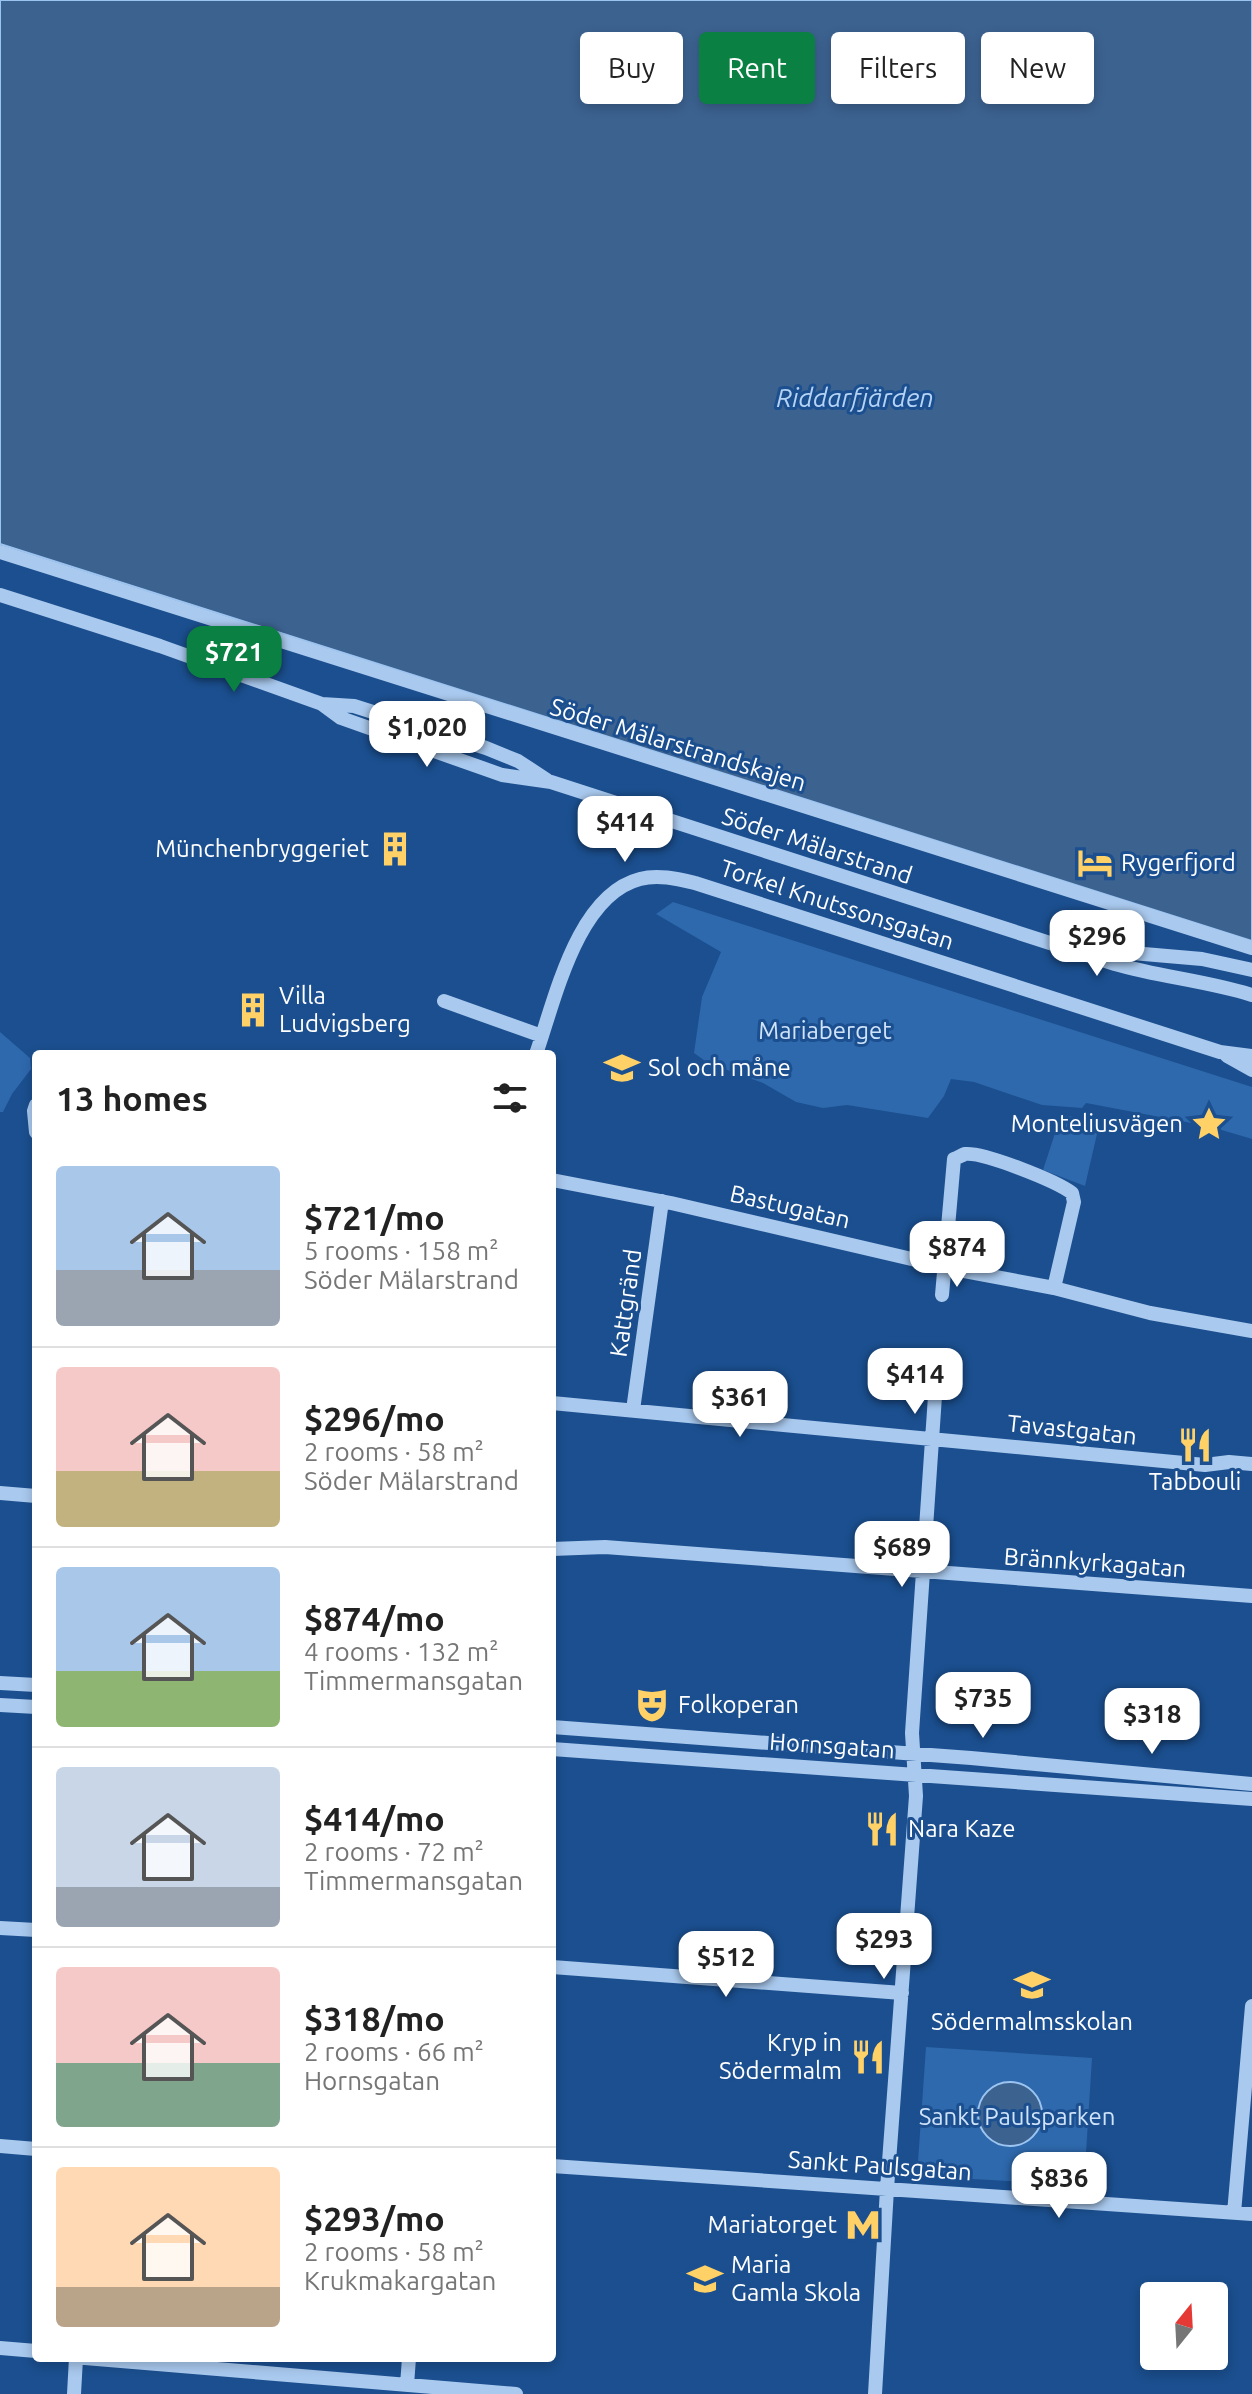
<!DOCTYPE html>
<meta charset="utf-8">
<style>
body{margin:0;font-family:Ubuntu,sans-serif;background:#f2f2f2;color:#222;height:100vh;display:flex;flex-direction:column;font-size:30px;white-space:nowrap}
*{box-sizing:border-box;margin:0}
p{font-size:26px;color:#767676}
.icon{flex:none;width:44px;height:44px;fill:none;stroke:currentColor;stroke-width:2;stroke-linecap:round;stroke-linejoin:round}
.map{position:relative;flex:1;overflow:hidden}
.sheet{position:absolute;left:32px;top:1050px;width:524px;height:1312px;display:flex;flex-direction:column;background:#fff;border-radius:8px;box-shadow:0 4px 12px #0003}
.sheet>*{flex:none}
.banner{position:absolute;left:580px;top:32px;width:552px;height:72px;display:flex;gap:16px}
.needle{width:52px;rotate:18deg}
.controls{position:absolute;left:1140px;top:2282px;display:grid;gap:16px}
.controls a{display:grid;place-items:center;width:88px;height:88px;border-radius:8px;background:#fff;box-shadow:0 4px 12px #0003;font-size:40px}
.price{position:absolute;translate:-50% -68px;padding:0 18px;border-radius:16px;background:#fff;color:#222;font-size:26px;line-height:52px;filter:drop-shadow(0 2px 4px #0008)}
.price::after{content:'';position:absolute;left:50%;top:48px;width:24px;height:18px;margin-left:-12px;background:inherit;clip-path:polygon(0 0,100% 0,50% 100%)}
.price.current{background:#0b8043;color:#fff}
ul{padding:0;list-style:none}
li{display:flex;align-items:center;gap:24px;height:200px;padding:0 24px}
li+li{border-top:2px solid #e0e0e0}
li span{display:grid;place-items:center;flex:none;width:224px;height:160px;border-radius:8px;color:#555}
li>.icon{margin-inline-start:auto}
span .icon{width:96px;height:96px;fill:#fffc;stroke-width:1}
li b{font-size:34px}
h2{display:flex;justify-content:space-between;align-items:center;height:96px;padding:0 24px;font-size:34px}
.chip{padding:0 28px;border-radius:8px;background:#fff;box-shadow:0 4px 12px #0003;font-size:28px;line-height:72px}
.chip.current{background:#0b8043;color:#fff}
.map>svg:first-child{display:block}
.green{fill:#2e69ad}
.water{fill:#3c6290;stroke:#9cc4f0;stroke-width:2}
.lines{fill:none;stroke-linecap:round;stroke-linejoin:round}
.minor{stroke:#a9c9ee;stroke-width:14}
.labels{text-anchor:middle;stroke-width:6;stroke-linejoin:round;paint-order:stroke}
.street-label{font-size:24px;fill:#fff;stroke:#1b4f8f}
.poi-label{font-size:24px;fill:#fff;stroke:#1b4f8f;text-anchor:start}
.park-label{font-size:24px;fill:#cfe3fa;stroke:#1b4f8f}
.water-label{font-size:26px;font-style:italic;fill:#b5d3f5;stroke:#1b4f8f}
</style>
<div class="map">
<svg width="1252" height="2394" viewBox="0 0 1252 2394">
<rect width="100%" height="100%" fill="#1b4f8f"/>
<!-- green -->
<path class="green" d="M673,902L1252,1087V1139L1215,1128L1217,1123L1205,1119L1202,1125L1086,1103L1082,1108L1042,1105L974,1082L951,1079L944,1096L928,1118L847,1105L823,1108L796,1102L763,1083L708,1063L694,1053L702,997L721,952L656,914Z
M0,1032L30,1058L31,1069L12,1094L3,1112H0Z
M1061,1115L1100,1121L1085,1186L1043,1170Z
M926,2047L1092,2058L1084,2185L917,2176Z"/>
<!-- water -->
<path class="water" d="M0,0H1252V941L0,544Z
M978 2114a32 32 0 1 1 64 0a32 32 0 1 1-64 0Z"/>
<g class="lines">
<!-- minor -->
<path class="minor" d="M0,552L1252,948
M0,595L160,646L322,704L354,706L486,748L518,761L547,780
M322,704L341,718L502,775L551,782L1115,964C1160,977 1207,981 1252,995
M1086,949L1202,959L1252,970
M444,1001L542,1036
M536,1054C555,1000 577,895 640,879C658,874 678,879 695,883L1220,1052L1252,1056
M1227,1056L1252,1070
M36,1105L34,1111L36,1132
M552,1180L671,1203L959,1270L1054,1288L1150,1313L1252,1331
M942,1295L954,1159C957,1158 962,1155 965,1154C984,1152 1056,1181 1072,1193L1074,1202L1054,1288
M552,1403L1205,1465L1229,1462L1252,1464
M633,1410L662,1201
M0,1493L36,1496
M552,1549L605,1547L1252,1596
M0,1683L36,1685
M0,1705L36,1707
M552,1727L971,1758L1252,1784
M552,1749L1252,1799
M0,1928L36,1930
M552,1967L902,1993
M0,2146L36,2149
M552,2166L1252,2214
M1234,2213L1252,2006
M0,2348L36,2351
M85,2358L516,2394
M407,2385L409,2358
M74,2394L76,2358
M875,2394L887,2189L916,1796L912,1733L935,1396"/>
</g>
<!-- icons -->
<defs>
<g id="building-bare" transform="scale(2.76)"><path d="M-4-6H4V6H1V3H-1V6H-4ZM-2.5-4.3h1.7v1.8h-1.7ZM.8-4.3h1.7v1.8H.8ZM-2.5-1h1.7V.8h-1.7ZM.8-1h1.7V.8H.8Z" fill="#ffd166" stroke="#1b4f8f" stroke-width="2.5" paint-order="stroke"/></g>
<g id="hotel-bare" transform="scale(2.76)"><path d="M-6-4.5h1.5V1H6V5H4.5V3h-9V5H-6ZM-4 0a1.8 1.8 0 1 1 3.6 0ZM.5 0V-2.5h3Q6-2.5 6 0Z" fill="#ffd166" stroke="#1b4f8f" stroke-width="2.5" paint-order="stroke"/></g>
<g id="school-bare" transform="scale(2.76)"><path d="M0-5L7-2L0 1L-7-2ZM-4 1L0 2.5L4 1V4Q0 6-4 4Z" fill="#ffd166" stroke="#1b4f8f" stroke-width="2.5" paint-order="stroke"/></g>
<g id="sight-bare" transform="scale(2.76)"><path d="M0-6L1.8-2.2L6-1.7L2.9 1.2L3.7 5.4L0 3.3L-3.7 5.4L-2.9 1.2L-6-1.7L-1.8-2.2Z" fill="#ffd166" stroke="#1b4f8f" stroke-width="2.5" paint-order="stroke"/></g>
<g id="restaurant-bare" transform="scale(2.76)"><path d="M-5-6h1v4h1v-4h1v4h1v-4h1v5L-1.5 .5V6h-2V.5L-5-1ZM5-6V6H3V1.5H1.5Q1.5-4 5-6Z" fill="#ffd166" stroke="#1b4f8f" stroke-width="2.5" paint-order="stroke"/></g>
<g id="theatre-bare" transform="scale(2.76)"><path d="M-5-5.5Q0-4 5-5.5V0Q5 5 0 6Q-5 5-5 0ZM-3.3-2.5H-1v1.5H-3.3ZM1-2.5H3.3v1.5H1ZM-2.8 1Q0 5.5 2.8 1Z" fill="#ffd166" stroke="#1b4f8f" stroke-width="2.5" paint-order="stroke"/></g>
<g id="metro-bare" transform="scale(2.76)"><path d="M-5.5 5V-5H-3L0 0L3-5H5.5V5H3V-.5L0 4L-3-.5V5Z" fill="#ffd166" stroke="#1b4f8f" stroke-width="2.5" paint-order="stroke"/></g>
</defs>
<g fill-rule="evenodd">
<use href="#building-bare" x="395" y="849"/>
<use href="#hotel-bare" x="1095" y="863"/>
<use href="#building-bare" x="253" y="1010"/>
<use href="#school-bare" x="622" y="1068"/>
<use href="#sight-bare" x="1209" y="1124"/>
<use href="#restaurant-bare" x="1195" y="1445"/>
<use href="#theatre-bare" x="652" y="1705"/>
<use href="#restaurant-bare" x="882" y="1829"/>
<use href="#school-bare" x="1032" y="1985"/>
<use href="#restaurant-bare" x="868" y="2057"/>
<use href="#metro-bare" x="863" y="2225"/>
<use href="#school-bare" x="705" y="2279"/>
</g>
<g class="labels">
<!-- street labels -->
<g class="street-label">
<text transform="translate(678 745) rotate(17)" y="8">Söder Mälarstrandskajen</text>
<text transform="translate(817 846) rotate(18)" y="8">Söder Mälarstrand</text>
<text transform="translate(837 905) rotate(18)" y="8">Torkel Knutssonsgatan</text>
<text transform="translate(790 1207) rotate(13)" y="8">Bastugatan</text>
<text transform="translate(626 1303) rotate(-82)" y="8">Kattgränd</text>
<text transform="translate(1072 1430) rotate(6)" y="8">Tavastgatan</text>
<text transform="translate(1095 1563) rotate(4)" y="8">Brännkyrkagatan</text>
<text transform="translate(832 1746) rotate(4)" y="8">Hornsgatan</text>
<text transform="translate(880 2166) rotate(4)" y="8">Sankt Paulsgatan</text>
</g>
<!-- poi labels -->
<g class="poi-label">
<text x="369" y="857" text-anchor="end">Münchenbryggeriet</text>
<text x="1121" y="871">Rygerfjord</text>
<text x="279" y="1004">Villa<tspan x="279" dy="28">Ludvigsberg</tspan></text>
<text x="648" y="1076">Sol och måne</text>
<text x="1183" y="1132" text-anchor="end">Monteliusvägen</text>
<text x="1195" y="1490" text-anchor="middle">Tabbouli</text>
<text x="678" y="1713">Folkoperan</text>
<text x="908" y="1837">Nara Kaze</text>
<text x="1032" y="2030" text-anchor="middle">Södermalmsskolan</text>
<text x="842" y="2051" text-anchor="end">Kryp in<tspan x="842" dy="28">Södermalm</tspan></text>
<text x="837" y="2233" text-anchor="end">Mariatorget</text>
<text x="731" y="2273">Maria<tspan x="731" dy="28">Gamla Skola</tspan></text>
</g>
<!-- park labels -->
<g class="park-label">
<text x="825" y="1039">Mariaberget</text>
<text x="1017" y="2125">Sankt Paulsparken</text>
</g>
<!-- water labels -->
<g class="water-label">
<text x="855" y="407">Riddarfjärden</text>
</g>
</g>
</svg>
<div class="controls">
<a><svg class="needle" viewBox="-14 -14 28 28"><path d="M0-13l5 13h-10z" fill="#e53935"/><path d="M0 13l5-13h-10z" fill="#767676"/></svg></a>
</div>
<b class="price current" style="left:234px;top:694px">$721</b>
<b class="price" style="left:427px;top:769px">$1,020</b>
<b class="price" style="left:625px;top:864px">$414</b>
<b class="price" style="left:1097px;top:978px">$296</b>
<b class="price" style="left:957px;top:1289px">$874</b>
<b class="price" style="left:915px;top:1416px">$414</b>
<b class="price" style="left:740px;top:1439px">$361</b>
<b class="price" style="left:902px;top:1589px">$689</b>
<b class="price" style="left:983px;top:1740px">$735</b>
<b class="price" style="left:1152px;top:1756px">$318</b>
<b class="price" style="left:884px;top:1981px">$293</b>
<b class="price" style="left:726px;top:1999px">$512</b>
<b class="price" style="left:1059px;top:2220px">$836</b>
<div class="banner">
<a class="chip">Buy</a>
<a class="chip current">Rent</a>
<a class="chip">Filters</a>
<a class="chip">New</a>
</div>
<section class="sheet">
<h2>13 homes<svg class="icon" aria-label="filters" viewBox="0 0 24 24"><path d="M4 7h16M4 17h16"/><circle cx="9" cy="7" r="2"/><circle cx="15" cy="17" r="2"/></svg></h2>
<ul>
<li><span style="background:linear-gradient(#a9c7e8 65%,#9aa5b1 0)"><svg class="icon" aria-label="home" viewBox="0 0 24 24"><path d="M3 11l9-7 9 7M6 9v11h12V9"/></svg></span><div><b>$721/mo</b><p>5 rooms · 158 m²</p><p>Söder Mälarstrand</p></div></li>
<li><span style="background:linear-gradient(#f6c9c9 65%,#c2b280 0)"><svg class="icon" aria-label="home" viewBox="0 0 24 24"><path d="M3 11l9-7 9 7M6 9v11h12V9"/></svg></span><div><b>$296/mo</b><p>2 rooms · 58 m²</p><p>Söder Mälarstrand</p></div></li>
<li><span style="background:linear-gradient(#a9c7e8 65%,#8fb573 0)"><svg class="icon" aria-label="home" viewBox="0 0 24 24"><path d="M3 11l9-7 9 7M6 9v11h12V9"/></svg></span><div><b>$874/mo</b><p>4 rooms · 132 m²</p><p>Timmermansgatan</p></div></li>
<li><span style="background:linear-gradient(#c9d6e8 75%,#9aa5b1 0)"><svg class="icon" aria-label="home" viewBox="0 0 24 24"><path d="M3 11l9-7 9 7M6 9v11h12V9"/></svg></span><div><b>$414/mo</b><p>2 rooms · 72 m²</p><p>Timmermansgatan</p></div></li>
<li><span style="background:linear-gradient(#f6c9c9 60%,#7fa58c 0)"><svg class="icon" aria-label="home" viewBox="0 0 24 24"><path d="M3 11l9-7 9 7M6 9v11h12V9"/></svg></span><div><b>$318/mo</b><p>2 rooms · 66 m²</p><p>Hornsgatan</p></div></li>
<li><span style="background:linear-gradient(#ffd9b3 75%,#b9a48a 0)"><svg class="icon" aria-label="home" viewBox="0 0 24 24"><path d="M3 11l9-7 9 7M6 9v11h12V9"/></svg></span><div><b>$293/mo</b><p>2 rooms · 58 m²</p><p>Krukmakargatan</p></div></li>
</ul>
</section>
</div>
